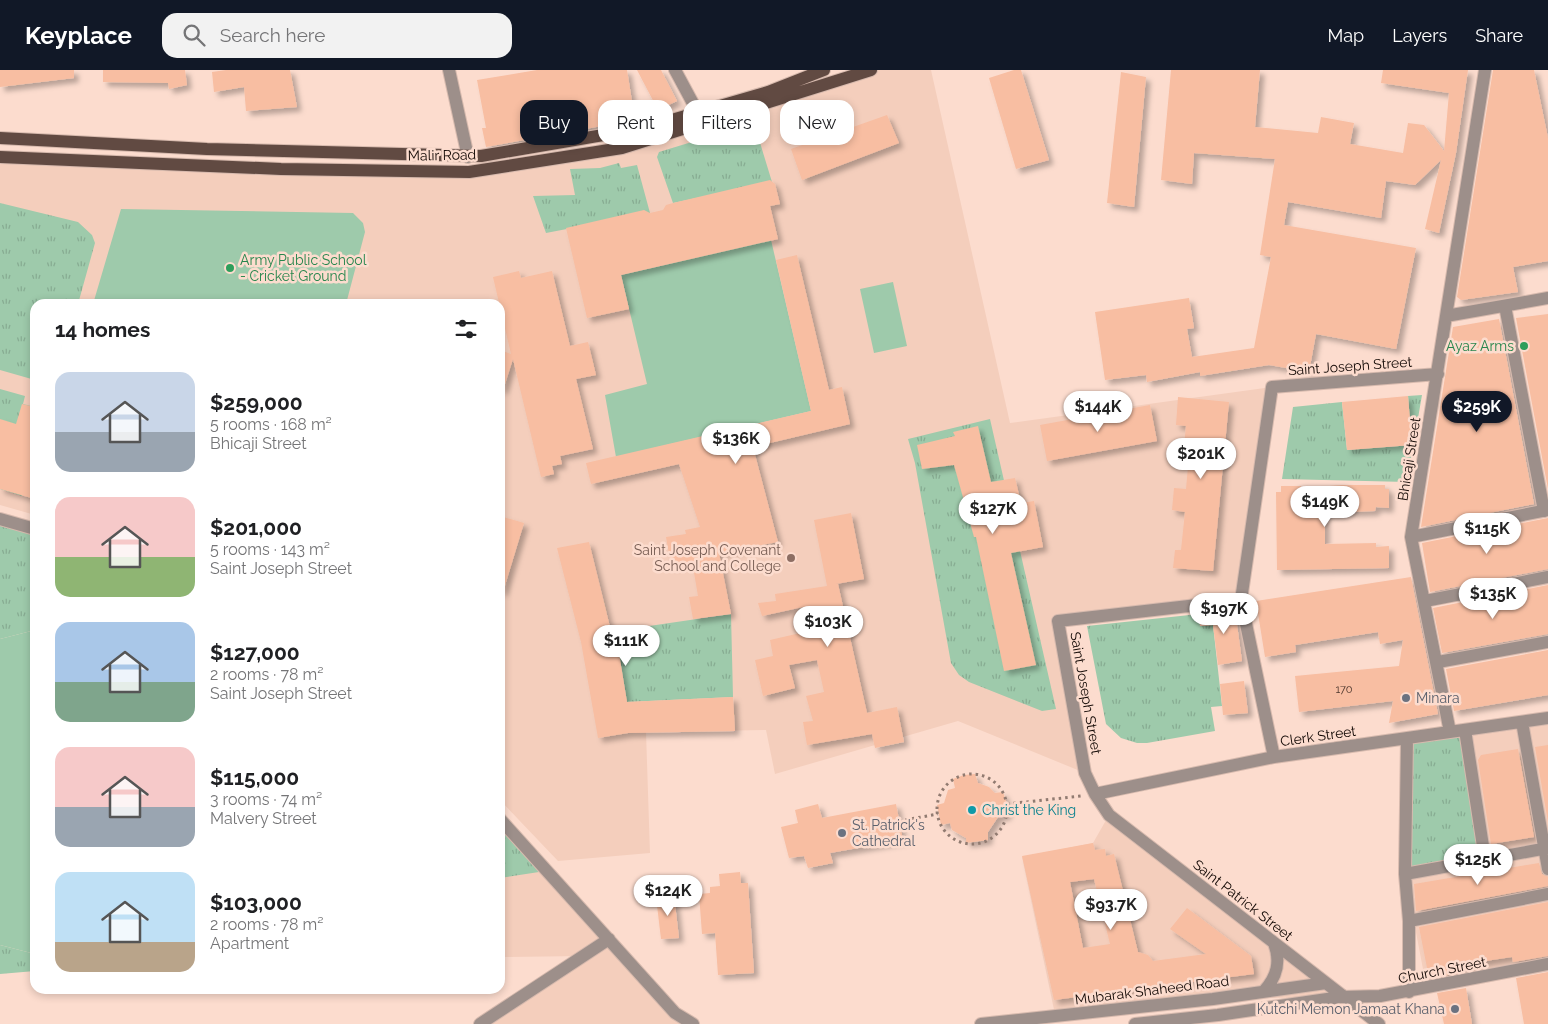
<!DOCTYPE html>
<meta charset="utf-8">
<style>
body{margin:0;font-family:Raleway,sans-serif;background:#f2f2f2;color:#202124;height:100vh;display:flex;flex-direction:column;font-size:19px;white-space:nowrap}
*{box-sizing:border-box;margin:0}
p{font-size:16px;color:#757577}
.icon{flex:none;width:28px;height:28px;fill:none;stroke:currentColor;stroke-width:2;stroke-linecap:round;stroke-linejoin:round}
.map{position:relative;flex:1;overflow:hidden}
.drawer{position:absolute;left:30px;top:229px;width:475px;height:695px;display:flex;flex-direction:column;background:#fff;border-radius:15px;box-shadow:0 2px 8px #0003}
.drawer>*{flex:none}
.hud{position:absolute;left:520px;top:30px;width:475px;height:45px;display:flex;gap:10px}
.price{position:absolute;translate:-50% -42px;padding:0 11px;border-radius:18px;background:#fff;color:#222;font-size:16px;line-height:32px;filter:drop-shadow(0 1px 2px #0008)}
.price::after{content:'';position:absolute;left:50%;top:30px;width:15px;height:11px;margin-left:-8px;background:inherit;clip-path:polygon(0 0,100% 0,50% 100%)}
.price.on{background:#111827;color:#fff}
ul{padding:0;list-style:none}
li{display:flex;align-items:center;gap:15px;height:125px;padding:0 25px}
li span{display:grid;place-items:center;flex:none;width:140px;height:100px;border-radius:15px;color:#555}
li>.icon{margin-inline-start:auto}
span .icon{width:60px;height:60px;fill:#fffc;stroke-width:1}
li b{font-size:21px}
h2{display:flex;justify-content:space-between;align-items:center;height:60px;padding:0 25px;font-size:21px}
.pill{padding:0 18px;border-radius:15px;background:#fff;box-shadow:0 2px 8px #0003;font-size:18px;line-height:45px}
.pill.on{background:#111827;color:#fff}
header{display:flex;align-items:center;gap:30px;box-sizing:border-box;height:70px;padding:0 25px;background:#111827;color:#fff}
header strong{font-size:24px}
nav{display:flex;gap:28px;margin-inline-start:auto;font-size:18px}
.search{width:350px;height:45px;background:#f2f2f2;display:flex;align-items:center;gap:12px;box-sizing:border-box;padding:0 18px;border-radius:15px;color:#757577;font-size:19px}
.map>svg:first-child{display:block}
.built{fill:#f4cebc}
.grass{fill:url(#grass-tufts)}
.pitch{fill:#9ecaab}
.building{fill:#f8bea2;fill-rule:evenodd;filter:url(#shadow)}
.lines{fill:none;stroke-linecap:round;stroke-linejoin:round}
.minor-casing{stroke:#d7baae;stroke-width:14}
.major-casing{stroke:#d7baae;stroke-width:14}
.path{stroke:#917b71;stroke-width:3;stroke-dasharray:2.5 4;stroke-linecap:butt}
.minor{stroke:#9d8f8a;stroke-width:12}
.major{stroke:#614a42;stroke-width:12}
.leisure-dot{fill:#2e9e5b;stroke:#fcdcce;stroke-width:2}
.education-dot{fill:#8d6e63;stroke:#fcdcce;stroke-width:2}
.worship-dot{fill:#6b7280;stroke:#fcdcce;stroke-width:2}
.culture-dot{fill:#0f9aa8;stroke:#fcdcce;stroke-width:2}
.labels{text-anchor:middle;stroke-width:5;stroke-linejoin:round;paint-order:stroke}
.number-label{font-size:11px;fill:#4c362c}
.street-label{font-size:14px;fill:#130905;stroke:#fcdcce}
.leisure-label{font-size:14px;fill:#27864d;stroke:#fcdcce;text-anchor:start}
.education-label{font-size:14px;fill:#785e54;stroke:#fcdcce;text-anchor:end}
.worship-label{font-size:14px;fill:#5b616d;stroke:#fcdcce;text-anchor:start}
.culture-label{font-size:14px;fill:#0d838f;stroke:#fcdcce;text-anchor:start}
</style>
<header>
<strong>Keyplace</strong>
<div class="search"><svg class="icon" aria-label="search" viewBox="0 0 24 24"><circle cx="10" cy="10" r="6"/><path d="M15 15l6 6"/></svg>Search here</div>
<nav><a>Map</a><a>Layers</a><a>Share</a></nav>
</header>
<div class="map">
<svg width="1548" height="954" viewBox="0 0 1548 954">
<defs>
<pattern id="grass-tufts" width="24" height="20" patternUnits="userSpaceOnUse" patternTransform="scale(1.25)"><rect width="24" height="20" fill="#9ecaab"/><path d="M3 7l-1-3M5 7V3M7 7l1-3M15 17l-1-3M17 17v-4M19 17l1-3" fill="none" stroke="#87ac92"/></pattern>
<filter id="shadow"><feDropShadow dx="4.5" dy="4.5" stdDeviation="2.5" flood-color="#0004"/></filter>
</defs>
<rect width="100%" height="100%" fill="#fcdcce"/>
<!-- built -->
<path class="built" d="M871,0H931L1010,353L1272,317L1241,530L1053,552L1085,703L958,651L775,704L766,660L646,662L650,783L558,791L500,730V234H35V445L0,435V90L469,102L622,78Z
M1548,648V892L1426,915L1405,804L1465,660Z
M1109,745L1341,927L1212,929L1056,949L1022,787L1093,773Z
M500,749L693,954H480L582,886L500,887Z"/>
<!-- grass -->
<path class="grass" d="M754,53L772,112L673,133L657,87L659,82Z
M619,93L621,98L637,95L650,143L546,163L533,126L575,125L570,99L600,98Z
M0,133L78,152L92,165L95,173L78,234H35V310L0,300Z
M0,319L25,326L23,334L31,336L35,331V380L22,426L0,419Z
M1422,325L1407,412L1282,409L1293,337L1342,332L1347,380L1412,375L1408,326Z
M990,349L1056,639L1042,641L969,612L959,605L951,593L915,393L908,369Z
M0,452L35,463V560L0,569Z
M731,544L733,627L627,632L615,561Z
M1199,544L1200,556L1213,555L1222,636L1211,637L1215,661L1147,673H1137L1121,668L1106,654L1087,556Z
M1465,660L1485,789L1405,804L1407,668Z
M500,759L539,802L500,808Z
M0,875L35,884V901L0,904Z"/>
<!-- pitch -->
<path class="pitch" d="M121,139L353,143L363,153L365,162L346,234H93Z
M771,170L811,341L616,387L605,325L647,314L621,205Z
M893,212L907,276L874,283L860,219Z
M35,560V884L0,875V569Z"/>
<!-- building -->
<path class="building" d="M0,0H74V8L0,17Z
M103,0H185L187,15L169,19L168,13L103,12Z
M226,0H290L297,37L246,41L244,17L214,22L212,2Z
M537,0H627L635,50L486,77L482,58H486L477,10Z
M637,0H661L677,31L658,40Z
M1014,0H1021L1049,90L1016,99L989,8Z
M1171,0H1260L1255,57L1318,63L1321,47L1354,53L1350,74L1403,83L1408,53L1424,55L1444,81L1449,23L1381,13L1383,0H1468L1456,83L1439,163L1425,159L1441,90L1415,115L1386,111L1381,148L1288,132L1284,155L1416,178L1396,279L1316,264L1309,302L1269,295L1200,306V302L1147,312L1146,305L1105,310L1095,242L1189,228L1194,258L1187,259L1192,287L1254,278L1271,187L1260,185L1275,89L1194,83L1192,114L1161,110Z
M1493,0H1534L1548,68V191L1513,197L1518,222L1461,230L1457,227Z
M1121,2L1146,7L1134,137L1107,133Z
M887,45L899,73L802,110L791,79Z
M770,110L775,114L780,134L770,136L778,169L621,205L629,239L587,248L566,158L644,140L650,143L663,140L666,135L673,133Z
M797,185L829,320L842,317L850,354L753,377L778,472L719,483L731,544L693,549L689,527L698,526L692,491L671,495L666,467L686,464L685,460L700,457L679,394L591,414L586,393L811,341L776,190Z
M519,201L521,208L552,201L570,276L588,272L596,305L576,309L593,379L560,386L562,394L552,396L554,404L541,407L513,289L503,320L500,319V280L511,284L493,207Z
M1548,244V419L1516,248Z
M1499,249L1534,434L1421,457L1453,257Z
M1408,326L1412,375L1347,380L1342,332Z
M1178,327L1229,332L1213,501L1173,498L1175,480H1181L1185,442L1172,440L1174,418L1186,419L1189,385H1183L1186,356L1176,355Z
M22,334L35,337V429L0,419V349L16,354Z
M1150,335L1157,371L1047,391L1040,355Z
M978,356L991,412L1015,408L1021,433L1034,431L1043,477L1011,483L1036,595L1004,601L976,467H974L954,395L922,399L917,375L955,366L953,362Z
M1343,415H1385V419H1389V438L1376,437L1375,441L1325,443V474L1376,473V477L1389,476V498L1277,500L1276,422H1281V416H1301V418Z
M851,443L864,509L836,514H838L867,643L897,637L904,672L875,678L872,664L807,675L803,652L813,651L806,626L824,622L817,590L789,595L795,618L763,626L755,590L773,586L770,570L809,561L803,537L762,546L758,533L776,531L775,524L827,516L814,450Z
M500,446L524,453L503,522L500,521Z
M1548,448V499L1430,522L1422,473Z
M589,472L612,565H616L627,632L733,627L735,661L628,663L598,668L581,572L557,478Z
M1411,507L1438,644L1389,653L1393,631L1299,642L1295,606L1399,596L1403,570L1380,574L1378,562L1295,575L1296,582L1265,587L1256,531Z
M1548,515V564L1442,583L1433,538Z
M1235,540L1242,591L1218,595L1213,555L1200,556L1199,544Z
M1548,580V625L1454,641L1446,599Z
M1244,611L1248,643L1223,645L1220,614Z
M1548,675V752L1535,677Z
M1518,679L1534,767L1491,774L1478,690L1481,685Z
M975,704L978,713L989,717L995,723L1003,722L1007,734V745L998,747L988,762V770L966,773V768L952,760L950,753L941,755L937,735L944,733L948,720L955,718L953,709L964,705Z
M818,734L822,748L896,734L903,770L830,783L833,793L808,798L804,786L789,788L781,757L798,753L795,740Z
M1093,773L1095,780L1105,779L1106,786L1114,784L1138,882L1148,885L1153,891L1206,884L1170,859L1187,838L1251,886L1254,904L1054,930L1022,786ZM1094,809L1110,874L1083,878L1070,812Z
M1539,793L1542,804L1548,807V816L1416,841L1414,814Z
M740,802L741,813H748L754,903L718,905L715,863L702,864L699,824L710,823V817L720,816L719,804Z
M674,825L679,868L661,869L656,827Z
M1548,832V886L1513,892L1512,887L1492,890L1461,896L1463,902L1433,908L1432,902L1428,903L1419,857Z
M1548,902V954H1524L1516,908Z
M1466,918L1472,954H1444L1437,923Z"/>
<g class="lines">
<!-- minor casing -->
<g class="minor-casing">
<path id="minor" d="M449,0L468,87
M675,0L703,52
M1505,236L1544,441
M1446,246L1548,228
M0,449L35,459
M1411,467L1548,440
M1241,530L1274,687
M1425,531L1548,507
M1438,592L1548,572
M1522,652L1548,799
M1465,660L1485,789
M1450,662L1411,467L1485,0
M1407,668L1405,804L1409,851V922
M1095,724L1274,687L1548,648
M500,749L675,943L693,954
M1405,804L1548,778
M1409,851L1548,824
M1264,921C1277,907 1281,892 1274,873
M480,954L609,869
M981,954L1213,929L1326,913
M1135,954L1218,945L1341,927L1380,926L1548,894
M1379,954L1109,745L1095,724L1085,703L1058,551L1241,530L1272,317L1438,304"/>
</g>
<!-- major casing -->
<g class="major-casing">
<path id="major" d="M0,68L207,79L481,86L644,58L768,22L824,0
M0,87L281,99L469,102L622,78L871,0"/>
</g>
<!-- path -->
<path class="path" d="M937 739a35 35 0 1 1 70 0a35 35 0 1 1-70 0Z
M1007,734L1081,726
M899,751L938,744"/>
<!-- minor -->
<use href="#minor" class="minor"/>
<!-- major -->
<use href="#major" class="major"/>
</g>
<!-- markers -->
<g class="leisure-dot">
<circle cx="230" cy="198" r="5"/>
<circle cx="1524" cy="276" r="5"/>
</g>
<circle class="education-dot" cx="791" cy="488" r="5"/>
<g class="worship-dot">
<circle cx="1406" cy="628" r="5"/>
<circle cx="842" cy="763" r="5"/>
<circle cx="1455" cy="939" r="5"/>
</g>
<circle class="culture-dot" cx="972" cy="740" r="5"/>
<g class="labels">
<!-- number labels -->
<g class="number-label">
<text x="1344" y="623">170</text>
</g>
<!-- street labels -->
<g class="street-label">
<text transform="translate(442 85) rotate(-1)" y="5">Malir Road</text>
<text transform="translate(1350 296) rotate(-4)" y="5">Saint Joseph Street</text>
<text transform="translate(1409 389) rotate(-81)" y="5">Bhicaji Street</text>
<text transform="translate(1086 623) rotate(80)" y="5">Saint Joseph Street</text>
<text transform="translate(1318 666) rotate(-8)" y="5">Clerk Street</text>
<text transform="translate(1243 830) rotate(38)" y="5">Saint Patrick Street</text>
<text transform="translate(1442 900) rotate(-11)" y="5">Church Street</text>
<text transform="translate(1152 920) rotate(-7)" y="5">Mubarak Shaheed Road</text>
</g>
<!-- leisure labels -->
<g class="leisure-label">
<text x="240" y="195">Army Public School<tspan x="240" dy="16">- Cricket Ground</tspan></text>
<text x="1514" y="281" text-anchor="end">Ayaz Arms</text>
</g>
<!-- education labels -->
<g class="education-label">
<text x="781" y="485">Saint Joseph Covenant<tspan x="781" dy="16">School and College</tspan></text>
</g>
<!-- worship labels -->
<g class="worship-label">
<text x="1416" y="633">Minara</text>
<text x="852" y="760">St. Patrick's<tspan x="852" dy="16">Cathedral</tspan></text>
<text x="1445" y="944" text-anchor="end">Kutchi Memon Jamaat Khana</text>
</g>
<!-- culture labels -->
<g class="culture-label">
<text x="982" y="745">Christ the King</text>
</g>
</g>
</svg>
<b class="price" style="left:1098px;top:363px">$144K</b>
<b class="price on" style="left:1477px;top:363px">$259K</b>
<b class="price" style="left:736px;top:395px">$136K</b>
<b class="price" style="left:1201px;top:410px">$201K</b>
<b class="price" style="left:1325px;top:458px">$149K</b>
<b class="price" style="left:993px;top:465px">$127K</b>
<b class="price" style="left:1487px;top:485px">$115K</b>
<b class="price" style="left:1493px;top:550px">$135K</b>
<b class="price" style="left:1224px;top:565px">$197K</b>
<b class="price" style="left:828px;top:578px">$103K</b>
<b class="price" style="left:626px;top:597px">$111K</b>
<b class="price" style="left:1478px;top:816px">$125K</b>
<b class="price" style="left:668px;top:847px">$124K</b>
<b class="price" style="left:1111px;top:861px">$93.7K</b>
<div class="hud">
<a class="pill on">Buy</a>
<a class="pill">Rent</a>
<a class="pill">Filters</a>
<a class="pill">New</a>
</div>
<section class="drawer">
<h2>14 homes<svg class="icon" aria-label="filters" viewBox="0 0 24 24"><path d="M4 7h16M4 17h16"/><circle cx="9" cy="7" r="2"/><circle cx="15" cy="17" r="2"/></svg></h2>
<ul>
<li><span style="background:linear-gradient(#c9d6e8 60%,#9aa5b1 0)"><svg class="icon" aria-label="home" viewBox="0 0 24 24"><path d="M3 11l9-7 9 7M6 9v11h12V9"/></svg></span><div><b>$259,000</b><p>5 rooms · 168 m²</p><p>Bhicaji Street</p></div></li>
<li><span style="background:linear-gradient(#f6c9c9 60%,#8fb573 0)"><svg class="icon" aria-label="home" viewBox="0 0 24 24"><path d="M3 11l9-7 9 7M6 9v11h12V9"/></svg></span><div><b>$201,000</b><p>5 rooms · 143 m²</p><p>Saint Joseph Street</p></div></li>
<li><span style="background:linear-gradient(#a9c7e8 60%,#7fa58c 0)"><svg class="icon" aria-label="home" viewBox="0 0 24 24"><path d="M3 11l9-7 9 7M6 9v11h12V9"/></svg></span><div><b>$127,000</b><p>2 rooms · 78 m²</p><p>Saint Joseph Street</p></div></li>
<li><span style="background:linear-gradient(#f6c9c9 60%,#9aa5b1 0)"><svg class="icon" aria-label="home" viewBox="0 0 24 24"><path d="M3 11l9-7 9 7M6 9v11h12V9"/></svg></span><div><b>$115,000</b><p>3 rooms · 74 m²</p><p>Malvery Street</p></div></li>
<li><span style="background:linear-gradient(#bfe0f5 70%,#b9a48a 0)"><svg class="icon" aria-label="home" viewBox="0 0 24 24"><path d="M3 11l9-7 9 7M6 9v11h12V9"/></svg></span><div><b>$103,000</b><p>2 rooms · 78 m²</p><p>Apartment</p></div></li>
</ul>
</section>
</div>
